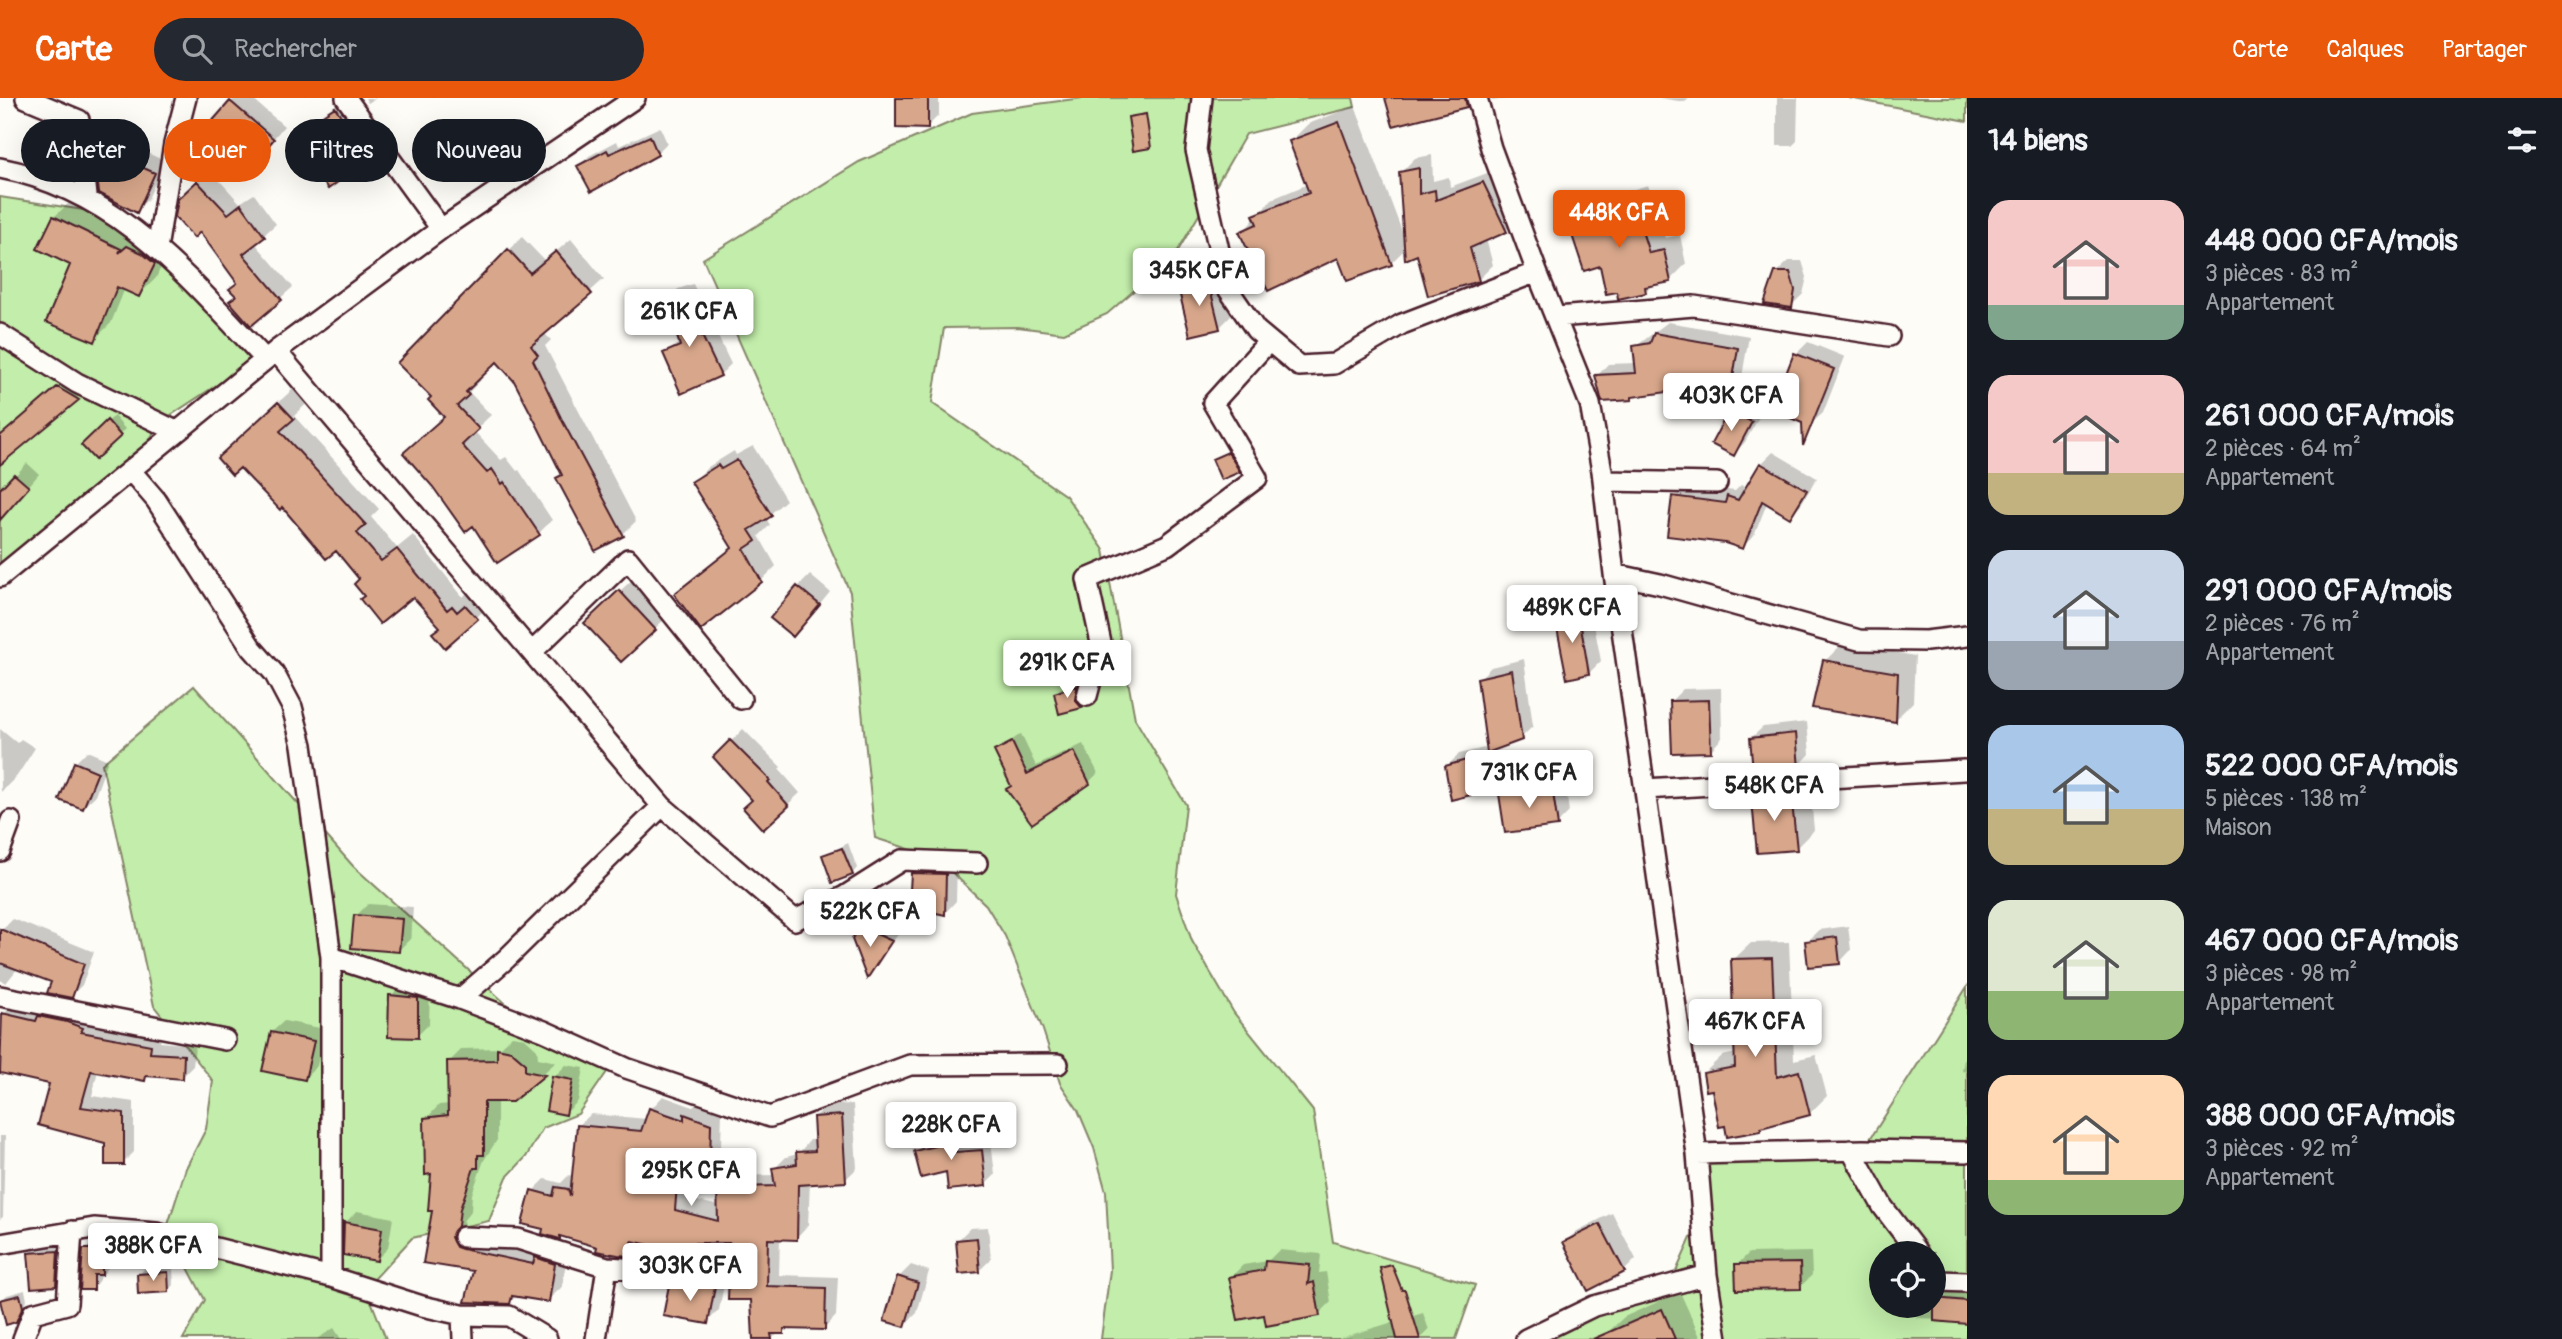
<!DOCTYPE html>
<html lang="fr">
<meta charset="utf-8">
<style>
body{margin:0;font-family:Pangolin,sans-serif;background:#242831;color:#f1f3f6;height:100vh;display:flex;flex-direction:column;font-size:26px;white-space:nowrap}
*{box-sizing:border-box;margin:0}
p{font-size:23px;color:#9ea1a6}
.icon{flex:none;width:38px;height:38px;fill:none;stroke:currentColor;stroke-width:2;stroke-linecap:round;stroke-linejoin:round}
.map{position:relative;flex:1;overflow:hidden}
.details{display:flex;flex-direction:column;background:#171b24;width:595px}
.details>*{flex:none}
.banner{position:absolute;left:21px;top:21px;width:665px;height:63px;display:flex;gap:14px}
.controls{position:absolute;left:1869px;top:1143px;display:grid;gap:14px}
.controls a{display:grid;place-items:center;width:77px;height:77px;border-radius:50%;background:#171b24;box-shadow:0 7px 28px #0002;font-size:35px}
.price{position:absolute;translate:-50% -60px;padding:0 16px;border-radius:7px;background:#fff;color:#222;font-size:23px;line-height:46px;filter:drop-shadow(0 2px 4px #0008)}
.price::after{content:'';position:absolute;left:50%;top:42px;width:21px;height:16px;margin-left:-10px;background:inherit;clip-path:polygon(0 0,100% 0,50% 100%)}
.price.current{background:#ea580c;color:#fff}
ul{padding:0;list-style:none}
li{display:flex;align-items:center;gap:21px;height:175px;padding:0 21px}
li span{display:grid;place-items:center;flex:none;width:196px;height:140px;border-radius:21px;color:#555}
li>.icon{margin-inline-start:auto}
span .icon{width:84px;height:84px;fill:#fffc;stroke-width:1}
li b{font-size:30px}
h2{display:flex;justify-content:space-between;align-items:center;height:84px;padding:0 21px;font-size:30px}
.chip{padding:0 24px;border-radius:32px;background:#171b24;box-shadow:0 7px 28px #0002;font-size:24px;line-height:63px}
.chip.current{background:#ea580c;color:#fff}
header{display:flex;align-items:center;gap:42px;box-sizing:border-box;height:98px;padding:0 35px;background:#ea580c;color:#fff}
header strong{font-size:33px}
nav{display:flex;gap:38px;margin-inline-start:auto;font-size:24px}
.search{width:490px;height:63px;background:#242831;display:flex;align-items:center;gap:18px;box-sizing:border-box;padding:0 24px;border-radius:38px;color:#9ea1a6;font-size:26px}
main{display:flex;flex:1;min-height:0}
.map>svg:first-child{display:block}
.green{fill:#c2edaa;stroke:#86866a;stroke-width:2;fill-rule:evenodd}
.shadow{fill:#0003}
.building{fill:#d8a78b;stroke:#4a1f2b;stroke-width:2}
.lines{fill:none;stroke-linecap:round;stroke-linejoin:round}
.street-casing{stroke:#4a1f2b;stroke-width:24}
.street{stroke:#fdfcf7;stroke-width:19}
</style>
<header>
<strong>Carte</strong>
<div class="search"><svg class="icon" aria-label="search" viewBox="0 0 24 24"><circle cx="10" cy="10" r="6"/><path d="M15 15l6 6"/></svg>Rechercher</div>
<nav><a>Carte</a><a>Calques</a><a>Partager</a></nav>
</header>
<main>
<div class="map">
<svg width="1967" height="1241" viewBox="0 0 1967 1241">
<rect width="100%" height="100%" fill="#fdfcf7"/>
<filter id="ink" filterUnits="userSpaceOnUse"><feTurbulence type="fractalNoise" baseFrequency=".0143" numOctaves="2"/><feDisplacementMap in="SourceGraphic" scale="14" xChannelSelector="R" yChannelSelector="G"/><feConvolveMatrix kernelMatrix="1 2 1 2 8 2 1 2 1" color-interpolation-filters="sRGB"/></filter>
<g filter="url(#ink)">
<!-- green -->
<path class="green" d="M1082,0H1353L1355,9L1246,36L1176,156L1107,216L1064,235L1018,229L944,230L932,305L1066,398L1104,452L1135,621L1186,707L1176,796L1192,843L1234,915L1313,1013L1333,1144L1475,1187L1456,1241H1101L1110,1172L1106,1094L1094,1050L1078,1012L1060,985L1043,932L1005,838L986,807L937,760L875,740L850,494L703,161L859,64L972,15Z
M1849,0H1967V23Z
M0,99L103,115L270,252L159,325L149,343L0,469Z
M194,588L353,768L525,923L611,968L578,1016L543,1030L526,1059L507,1079L489,1123L412,1140L366,1190L386,1241H183L205,1202L167,1130L186,1070L206,1031L213,983L154,908L102,666Z
M1967,889V1241H1526L1537,1235L1666,1196L1707,1104L1697,1056L1863,1052ZM1881,1155H1934V1208H1881Z"/>
<!-- shadow -->
<path class="shadow" d="M235,0H251L284,28L258,59L231,4Z
M345,0L368,33L347,50L358,65L347,75L294,38Z
M365,0H376L368,5Z
M898,0H939V17L927,29Z
M1491,0H1514L1492,3Z
M1659,0H1690L1685,4Z
M1777,0H1798L1797,43L1792,48H1777Z
M1355,8L1404,139L1400,75L1415,60L1432,57L1433,83L1449,79L1450,89L1498,71L1520,118L1506,132L1486,141L1493,167L1478,182L1406,150L1391,165L1339,158L1242,135L1272,101L1308,86L1291,43L1308,26Z
M660,29L667,45L657,55L579,68L589,58L617,43L619,48Z
M121,43L165,63L148,101L136,113L109,55Z
M210,72L240,105L254,96L276,126L255,145L293,189L251,226L238,198V184L200,131L192,89Z
M1648,87L1665,140L1680,137L1686,166L1670,182L1654,185L1645,194L1618,192L1569,122L1585,106Z
M71,103L136,134L131,144L145,132L170,149L156,180L139,197L125,190L111,225L94,242L54,119Z
M522,139L545,163L571,141L604,181L544,235L551,242L545,248L636,423L623,436L558,380L563,376L515,282L497,262L478,279L481,282L469,294L491,317L474,333L501,362L506,359L517,373L519,372L552,422L538,436L497,462L445,318L433,299L399,265Z
M1789,163H1802L1807,179L1803,196L1791,208L1776,175Z
M1220,171L1231,218L1219,230L1180,190L1192,178Z
M693,186L731,266L720,277L665,256L681,243L667,202L678,191Z
M1668,224L1749,238L1741,285L1730,296L1688,289L1634,297L1631,300L1597,278L1608,266L1637,265L1635,249Z
M1808,244L1845,259L1823,315L1811,326L1796,256Z
M70,279L89,290L6,360L0,353V339Z
M293,291L307,305L294,318L379,411L371,419L397,450L413,437L463,499L467,495L473,501L481,493L491,505L476,520L442,528L413,497L366,498L361,481L336,450L234,345Z
M1743,301L1763,312L1745,344L1734,356L1714,345L1731,313Z
M114,318L125,331L96,359L84,347Z
M753,348L786,402L766,420L770,427L759,438L776,468L761,483L676,497L733,448L693,384L708,369L734,353L736,357Z
M1233,350L1244,368L1239,373L1214,362Z
M1773,354L1817,380L1801,406L1790,418L1767,405L1754,438L1742,449L1674,399L1686,387L1735,393L1741,387L1747,390L1761,366Z
M27,365L39,376L0,421V394Z
M810,477L830,494L805,525L798,489Z
M632,482L667,519L622,561L598,513Z
M1589,500L1601,563L1589,575L1557,521L1569,509Z
M1843,545L1915,558L1913,604L1895,622L1825,563Z
M1524,561L1533,628L1521,640L1489,652L1494,680L1482,692L1447,668L1459,656L1488,649L1479,581L1491,569Z
M1081,584L1086,603L1081,608L1061,614L1056,595L1061,590Z
M1721,590L1722,640L1711,652L1671,603L1683,591Z
M1807,624L1810,656L1799,668L1751,640L1763,629Z
M0,631L17,645L21,641L35,650L17,678L1,694Z
M743,631L781,669L779,671L800,695L763,730L754,701L716,659Z
M1021,636L1036,668L1083,646L1098,675L1089,684L1012,687L996,653Z
M87,653L108,662L95,698L83,709L75,665Z
M1564,677L1569,714L1557,726L1501,696L1513,685Z
M1809,677L1814,732L1796,750L1754,704L1775,679Z
M848,745L857,770L852,776L824,758Z
M924,763L957,765L956,803L945,815L912,775Z
M368,806L413,809L411,840L399,852L356,818Z
M872,817L902,831L868,878L860,829Z
M13,821L94,854L82,887L71,898L53,883L18,870L6,885L0,882V834Z
M1848,828L1851,852L1840,864L1807,844L1819,832Z
M1789,844L1794,962L1816,957L1827,998L1809,1016L1764,1027L1760,1031L1713,990L1704,975L1722,958L1736,955L1733,862L1751,845Z
M402,886L430,889L429,926L417,938L391,898Z
M15,904L162,936L160,944L195,947L193,968L182,979L148,977L144,981L98,972L92,998L134,1004V1054L123,1065L51,985L0,974V933L4,916Z
M284,923L325,931L317,968L305,980L272,934Z
M512,938L525,940L537,951L538,960L556,964L512,1003L497,1002V1042L484,1062L472,1096L471,1113L463,1123L465,1131L568,1152L562,1189L548,1202L517,1197L510,1204L475,1172L425,1163L434,1112L426,1021L439,1007L450,1006L449,964L462,951L500,950Z
M1967,944V974L1962,973Z
M566,967L584,970L578,1003L566,1015L554,979Z
M663,998L693,1009L698,1004L722,1014L721,1048L709,1060L690,1059L686,1100L719,1108V1090L731,1078L775,1077L774,1071L786,1059L798,1056L810,1042H816L815,1019L827,1007L853,1006L857,1070L845,1082L810,1084L808,1127L796,1140L780,1139L779,1177L838,1179L836,1218L824,1231L788,1229L771,1241H754L753,1200L732,1143H704L692,1155L642,1143L629,1156L562,1137L559,1139L545,1130L533,1093L545,1081L561,1085L569,1077L573,1078L578,1028L591,1016L647,1021L651,1011Z
M962,1019L965,1045L991,1043L995,1077L985,1087L916,1054L926,1044L936,1042L934,1030L944,1021Z
M0,1038H5L3,1119L0,1121Z
M357,1113L393,1120L388,1150L376,1162L345,1125Z
M1612,1115L1636,1161L1624,1173L1565,1144L1577,1133Z
M988,1129L991,1161L979,1173L958,1142L970,1130Z
M97,1140H114L113,1163L93,1190L85,1152Z
M69,1141L67,1174L55,1186L30,1155L42,1144Z
M1279,1152L1321,1156L1319,1175L1326,1174L1331,1204L1319,1216L1266,1215L1231,1179L1243,1167L1268,1163Z
M1811,1154L1812,1177L1800,1189L1737,1167L1749,1155Z
M911,1167L929,1173L917,1215L905,1227L899,1179Z
M173,1170L174,1187L169,1193L139,1177L144,1171Z
M683,1175L726,1177L719,1212L707,1224L671,1187Z
M1934,1182L1967,1185V1222L1917,1220L1918,1208H1934Z
M25,1192L27,1202L15,1223L2,1202L7,1197Z
M1680,1194L1701,1241H1607L1605,1237L1624,1219Z
M1423,1215L1429,1232L1420,1241H1337Z
M334,1230L341,1241H317Z"/>
<!-- building -->
<path class="building" d="M896,0H928V31L896,30Z
M1385,0H1465L1467,9L1393,28Z
M230,3L274,41L247,73L202,35Z
M335,9L359,45L336,60L349,76L328,91L292,37Z
M1146,16L1151,50L1133,53L1128,19Z
M1339,24L1392,167L1347,183L1338,160L1268,193L1239,134L1257,126L1253,117L1309,95L1289,43Z
M650,38L658,57L591,94L577,68L607,52L609,56Z
M108,54L155,75L137,115L99,95L97,78Z
M1419,70V96L1435,92L1436,102L1483,84L1507,134L1470,150L1479,183L1428,198L1417,157L1405,162L1399,74Z
M197,83L228,116L241,106L265,139L243,156L282,202L251,228L229,203L236,198L229,191L237,185L200,134L194,140L175,119L178,101Z
M1632,101L1649,155L1664,152L1671,184L1645,189L1646,195L1618,201L1617,194L1606,196L1600,168L1584,173L1567,122Z
M53,118L121,151L119,155L127,148L142,155L155,166L139,199L117,189L95,244L46,224L70,167L37,151Z
M508,151L530,175L556,153L592,196L531,248L538,257L533,262L563,324L624,438L595,453L556,380L562,377L538,329L514,283L497,264L466,294L469,297L457,308L479,331L462,347L487,375L492,371L502,386L504,384L540,437L497,465L473,428L465,434L433,389L403,355L444,319L428,302L431,299L397,265Z
M1775,174H1790L1795,192L1792,210L1764,206Z
M1208,182L1220,231L1190,238L1178,189Z
M682,195L721,278L681,296L663,255L680,248L665,201Z
M1654,235L1738,250L1730,298L1688,291L1632,299V302L1602,304L1595,277L1636,275L1633,248L1650,245Z
M1794,255L1834,271L1803,348L1802,325L1772,312Z
M57,289L79,302L0,367V338Z
M278,304L294,321L280,333L366,427L357,435L381,463L397,451L447,512L452,508L457,514L465,507L478,521L445,550L432,535L440,529L413,499L380,526L360,501L364,498L354,486L359,481L336,453L326,461L282,409L280,412L240,370L232,377L217,360Z
M1729,312L1752,324L1734,358L1711,346Z
M107,322L121,338L95,362L81,347Z
M1228,354L1240,374L1221,382L1212,361Z
M737,362L772,418L749,432L756,443L744,451L762,484L701,532L674,496L732,450L691,384L718,367L721,371Z
M1760,365L1807,392L1790,420L1762,403L1743,451L1725,445L1667,438L1672,398L1725,405L1727,398L1738,402Z
M14,376L29,389L0,422V391Z
M797,488L820,507L793,539L770,520Z
M619,492L656,532L621,564L584,525Z
M1578,511L1589,576L1567,581L1555,520Z
M1823,562L1898,575L1896,624L1812,610Z
M1512,572L1522,642L1487,655L1477,580Z
M1077,588L1075,602L1082,610L1059,616L1054,595Z
M1709,602L1711,654L1672,655L1670,603Z
M1796,635L1799,670L1753,672L1750,640Z
M730,642L770,682L768,684L789,708L763,732L743,710L752,702L713,659Z
M1012,644L1027,676L1074,653L1090,686L1032,726L1006,691L1011,688L994,653Z
M1477,659L1483,694L1451,702L1445,668Z
M74,664L98,674L83,711L59,702Z
M1552,688L1558,728L1505,735L1499,696Z
M1791,695L1797,752L1757,755L1752,703H1756L1755,697Z
M842,750L853,777L832,785L822,757Z
M911,775L946,776L945,817L909,809Z
M354,817L402,821L399,854L351,850Z
M859,828L892,843L867,881L852,841Z
M0,831L84,866L72,900L47,895L51,884L0,865Z
M1837,839L1840,866L1808,869L1805,843Z
M1772,860L1777,979L1799,973L1810,1017L1761,1030V1033L1727,1039L1725,1028L1719,1029L1712,992L1706,993L1703,975L1735,969L1731,861Z
M389,897L418,900V940L388,939Z
M2,915L36,923L38,918L67,924L83,930L81,934L151,947L150,955L184,957L183,981L146,978L145,983L91,973L81,1009L124,1015V1067H105V1045L38,1027L49,986L0,975Z
M271,934L314,943L305,982L262,973Z
M497,950L511,953L525,965V973L545,977L512,1004H484V1057H478V1070H474L460,1111L458,1128L451,1139L456,1149L462,1151L533,1166L535,1159L555,1166L549,1204L512,1198L510,1206L465,1204L473,1173L423,1165L432,1113H428L431,1076L425,1077L424,1020L448,1017L447,963L497,962Z
M552,978L573,982L566,1017L546,1013Z
M649,1010L684,1022V1016L711,1026L710,1062L679,1061L675,1112L718,1123L717,1090L775,1088L772,1070L797,1066L796,1054L815,1053L813,1019L842,1017L846,1084L798,1087L797,1142L768,1141L767,1188L826,1190L825,1232L784,1231V1236H771L772,1241H753L751,1202H728L730,1145H695L692,1157L632,1143L629,1158L618,1157L596,1153L597,1149L560,1138V1141L542,1136L543,1131L522,1126L531,1092L553,1098L555,1089L568,1091L570,1098L577,1027L641,1033Z
M953,1028L956,1054L982,1052L986,1088L948,1092L946,1074L921,1080L914,1053L935,1048L932,1030Z
M344,1124L382,1131L377,1163L343,1157Z
M1600,1126L1625,1174L1588,1193L1563,1144Z
M977,1140L980,1174L959,1176L956,1142Z
M83,1151H102V1177H94V1192H80Z
M58,1153L56,1188L31,1190L28,1155Z
M1265,1163L1310,1167L1308,1186L1314,1184L1320,1218L1266,1228L1264,1217L1238,1222L1229,1179L1264,1172Z
M1800,1165L1801,1191L1736,1192L1735,1166Z
M1392,1167L1402,1192H1405L1420,1241H1397L1380,1170Z
M168,1174L169,1194L138,1196L137,1176Z
M897,1178L918,1185L905,1229L884,1223Z
M669,1187L715,1188L708,1226L663,1218Z
M20,1197L23,1209L16,1224L6,1227L0,1202Z
M1934,1200L1967,1203V1226L1934,1223Z
M1662,1211L1675,1241H1593Z"/>
<g class="lines">
<!-- street casing -->
<g class="street-casing">
<path id="street" d="M26,0L79,22L87,98
M346,0L441,131
M1202,0L1196,52L1228,191L1256,232L1299,268L1334,266L1402,226L1537,174
M1477,0L1491,50L1537,174L1590,306L1602,373L1614,476L1697,1056L1863,1052L1967,1054
M0,70C119,93 186,178 265,261
M157,151L174,46L186,0
M1557,219L1694,208L1889,238
M0,236L77,285L176,333
M276,253L662,708L795,822L845,798L902,762L977,765
M131,373L156,402L251,549L274,575L292,609L302,647L331,859L460,901L544,933L626,970L770,1019L910,967L1058,966
M1604,383L1717,385
M1614,476L1660,486L1859,542L1926,543L1967,538
M0,479L276,253L441,131L635,0
M532,554L628,461L741,601
M1087,598L1101,545L1087,481L1167,447L1257,380L1213,305L1269,243
M1645,691L1964,672
M0,753L11,723
M0,898L225,942
M460,901L506,861L662,708
M1851,1052L1883,1109L1918,1155
M1697,1056L1707,1177L1717,1241
M463,1139L518,1141L607,1169
M0,1146L94,1130L156,1135L331,1179L422,1208L462,1217L509,1218L547,1241
M1934,1176L1939,1183L1967,1184
M331,1179V859
M462,1217L463,1241
M23,1241L33,1215L67,1206L72,1133
M596,1241L607,1169L719,1176
M1526,1241L1594,1208L1707,1177"/>
</g>
<!-- street -->
<use href="#street" class="street"/>
</g>
</g>
</svg>
<div class="controls">
<a><svg class="icon" aria-label="locate" viewBox="0 0 24 24"><circle cx="12" cy="12" r="6"/><path d="M12 2v4M12 18v4M2 12h4M18 12h4"/></svg></a>
</div>
<b class="price current" style="left:1619px;top:152px">448K CFA</b>
<b class="price" style="left:1199px;top:210px">345K CFA</b>
<b class="price" style="left:689px;top:251px">261K CFA</b>
<b class="price" style="left:1731px;top:335px">403K CFA</b>
<b class="price" style="left:1572px;top:547px">489K CFA</b>
<b class="price" style="left:1067px;top:602px">291K CFA</b>
<b class="price" style="left:1529px;top:712px">731K CFA</b>
<b class="price" style="left:1774px;top:725px">548K CFA</b>
<b class="price" style="left:870px;top:851px">522K CFA</b>
<b class="price" style="left:1755px;top:961px">467K CFA</b>
<b class="price" style="left:951px;top:1064px">228K CFA</b>
<b class="price" style="left:691px;top:1110px">295K CFA</b>
<b class="price" style="left:153px;top:1185px">388K CFA</b>
<b class="price" style="left:690px;top:1205px">303K CFA</b>
<div class="banner">
<a class="chip">Acheter</a>
<a class="chip current">Louer</a>
<a class="chip">Filtres</a>
<a class="chip">Nouveau</a>
</div>
</div>
<section class="details">
<h2>14 biens<svg class="icon" aria-label="filters" viewBox="0 0 24 24"><path d="M4 7h16M4 17h16"/><circle cx="9" cy="7" r="2"/><circle cx="15" cy="17" r="2"/></svg></h2>
<ul>
<li><span style="background:linear-gradient(#f6c9c9 75%,#7fa58c 0)"><svg class="icon" aria-label="home" viewBox="0 0 24 24"><path d="M3 11l9-7 9 7M6 9v11h12V9"/></svg></span><div><b>448 000 CFA/mois</b><p>3 pièces · 83 m²</p><p>Appartement</p></div></li>
<li><span style="background:linear-gradient(#f6c9c9 70%,#c2b280 0)"><svg class="icon" aria-label="home" viewBox="0 0 24 24"><path d="M3 11l9-7 9 7M6 9v11h12V9"/></svg></span><div><b>261 000 CFA/mois</b><p>2 pièces · 64 m²</p><p>Appartement</p></div></li>
<li><span style="background:linear-gradient(#c9d6e8 65%,#9aa5b1 0)"><svg class="icon" aria-label="home" viewBox="0 0 24 24"><path d="M3 11l9-7 9 7M6 9v11h12V9"/></svg></span><div><b>291 000 CFA/mois</b><p>2 pièces · 76 m²</p><p>Appartement</p></div></li>
<li><span style="background:linear-gradient(#a9c7e8 60%,#c2b280 0)"><svg class="icon" aria-label="home" viewBox="0 0 24 24"><path d="M3 11l9-7 9 7M6 9v11h12V9"/></svg></span><div><b>522 000 CFA/mois</b><p>5 pièces · 138 m²</p><p>Maison</p></div></li>
<li><span style="background:linear-gradient(#dfe7d0 65%,#8fb573 0)"><svg class="icon" aria-label="home" viewBox="0 0 24 24"><path d="M3 11l9-7 9 7M6 9v11h12V9"/></svg></span><div><b>467 000 CFA/mois</b><p>3 pièces · 98 m²</p><p>Appartement</p></div></li>
<li><span style="background:linear-gradient(#ffd9b3 75%,#8fb573 0)"><svg class="icon" aria-label="home" viewBox="0 0 24 24"><path d="M3 11l9-7 9 7M6 9v11h12V9"/></svg></span><div><b>388 000 CFA/mois</b><p>3 pièces · 92 m²</p><p>Appartement</p></div></li>
</ul>
</section>
</main>
